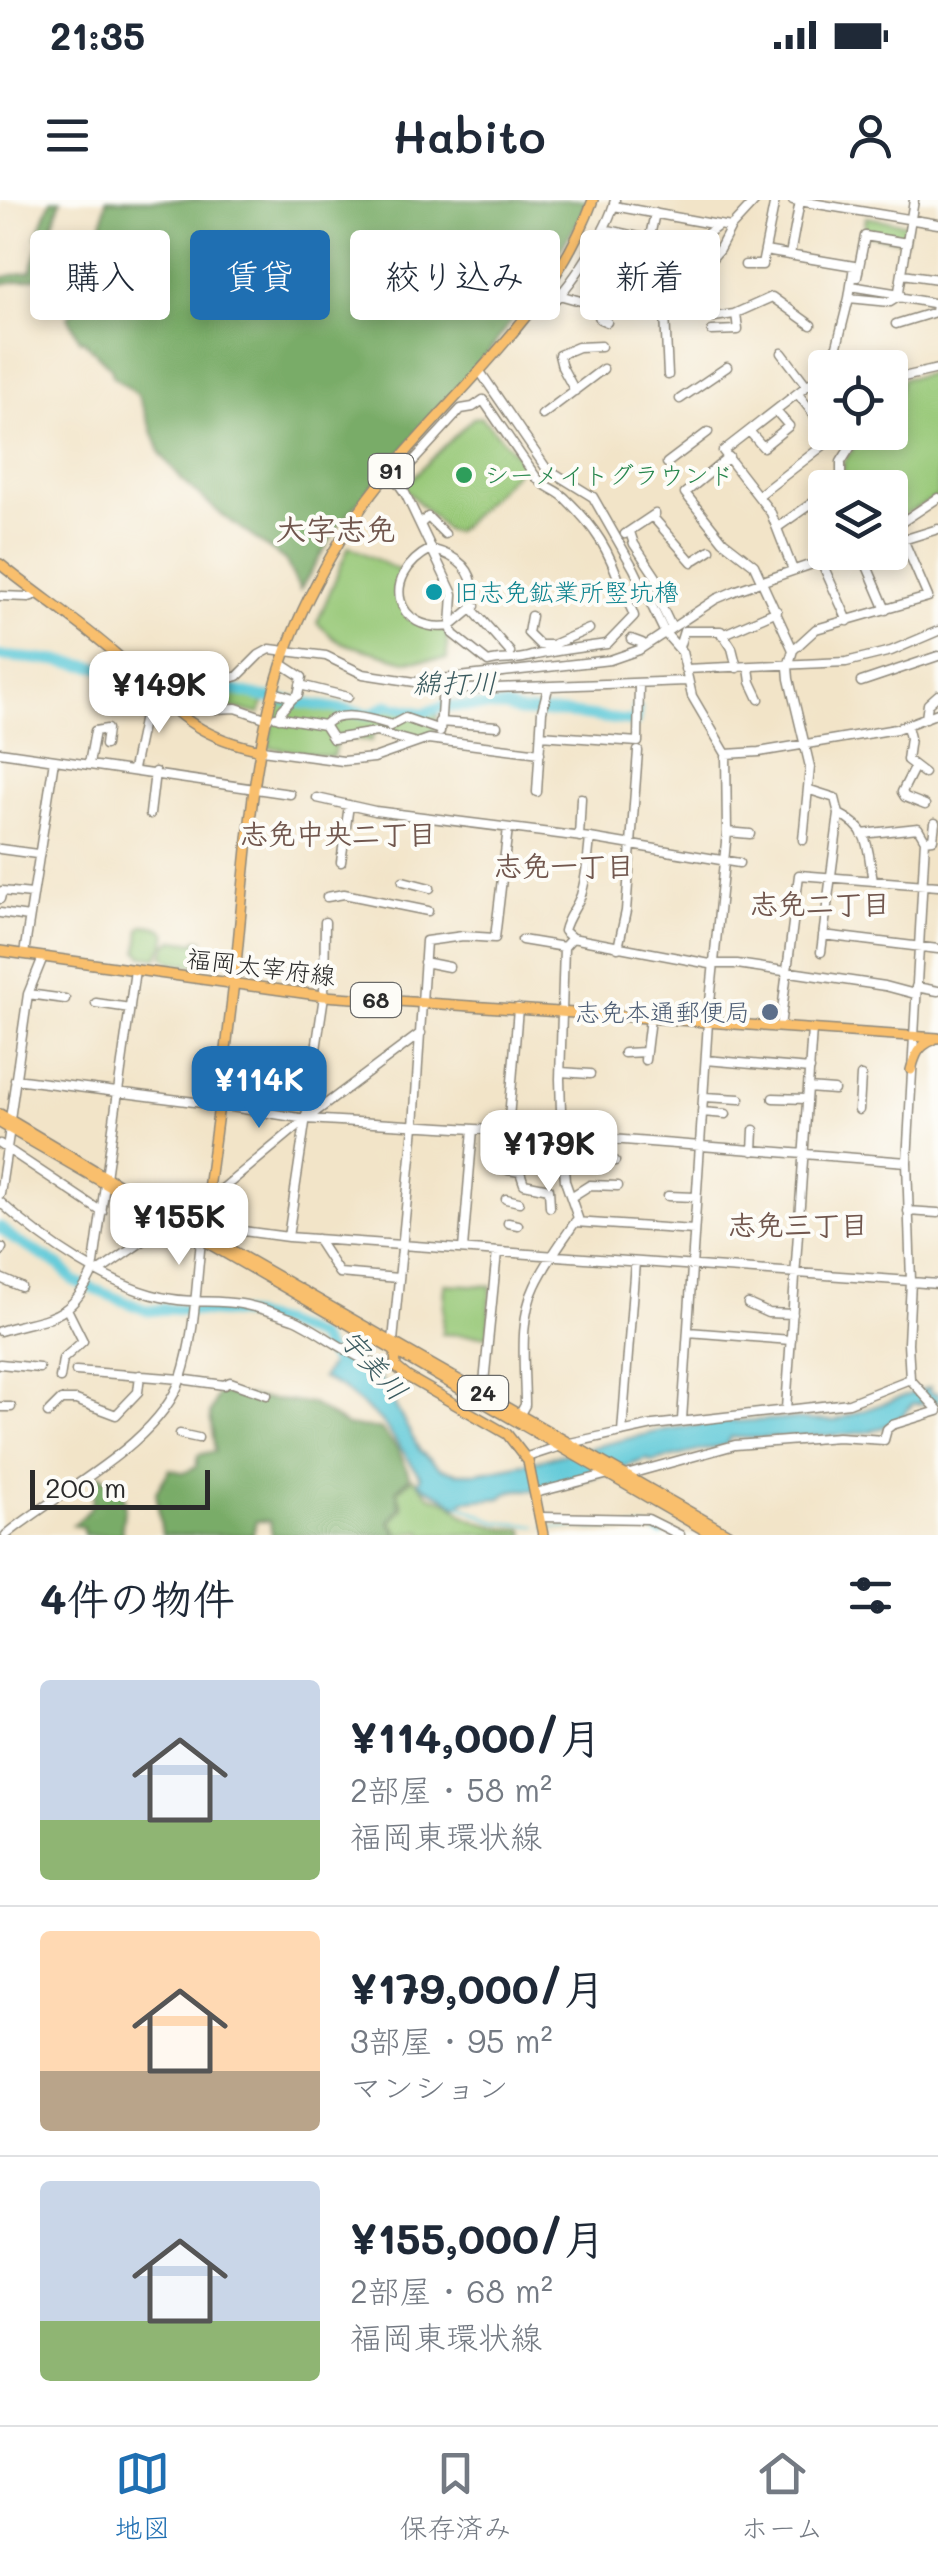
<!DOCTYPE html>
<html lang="ja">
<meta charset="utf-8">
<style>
body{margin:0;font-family:Mali,"Klee One",sans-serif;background:#f6f6f7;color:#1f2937;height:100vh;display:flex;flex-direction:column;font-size:38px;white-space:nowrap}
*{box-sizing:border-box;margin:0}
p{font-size:32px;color:#747a83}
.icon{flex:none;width:55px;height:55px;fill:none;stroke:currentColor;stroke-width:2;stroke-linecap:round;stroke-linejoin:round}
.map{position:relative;height:1335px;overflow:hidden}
.sheet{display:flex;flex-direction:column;background:#fff;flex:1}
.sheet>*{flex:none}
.top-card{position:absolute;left:30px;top:30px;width:880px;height:90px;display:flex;gap:20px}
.buttons{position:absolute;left:808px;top:150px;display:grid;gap:20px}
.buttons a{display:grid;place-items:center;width:100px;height:100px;border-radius:10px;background:#fff;box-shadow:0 5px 15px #0003;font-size:50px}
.scale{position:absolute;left:30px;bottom:25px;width:180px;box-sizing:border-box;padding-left:10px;border:5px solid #2b2b2b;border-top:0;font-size:28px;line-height:35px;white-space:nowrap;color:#2b2b2b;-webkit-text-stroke:8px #fdfcf7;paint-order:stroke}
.price{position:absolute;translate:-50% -85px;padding:0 22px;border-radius:20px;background:#fff;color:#222;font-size:32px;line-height:65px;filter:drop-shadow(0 2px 5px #0008)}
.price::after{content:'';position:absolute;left:50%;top:60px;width:30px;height:22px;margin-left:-15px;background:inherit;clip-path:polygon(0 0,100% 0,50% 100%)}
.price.selected{background:#1f6fb2;color:#fff}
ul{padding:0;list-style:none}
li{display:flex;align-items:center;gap:30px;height:250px;padding:0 40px}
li+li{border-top:2px solid #e0e1e3}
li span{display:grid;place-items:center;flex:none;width:280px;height:200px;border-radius:10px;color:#555}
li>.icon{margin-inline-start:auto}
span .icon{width:120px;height:120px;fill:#fffc;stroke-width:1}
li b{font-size:42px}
h2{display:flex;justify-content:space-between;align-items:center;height:120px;padding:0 40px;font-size:42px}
.pill{padding:0 35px;border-radius:10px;background:#fff;box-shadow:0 5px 15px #0003;font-size:35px;line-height:90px}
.pill.selected{background:#1f6fb2;color:#fff}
.status{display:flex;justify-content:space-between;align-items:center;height:70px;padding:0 50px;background:#fff;direction:ltr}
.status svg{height:28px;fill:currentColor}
header{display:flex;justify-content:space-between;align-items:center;height:130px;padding:0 40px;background:#fff;font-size:45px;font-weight:600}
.menu{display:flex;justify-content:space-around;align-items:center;height:140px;border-top:2px solid #e0e1e3;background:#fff;font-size:28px;color:#747a83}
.menu a{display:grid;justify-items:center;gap:5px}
.menu .selected{color:#1f6fb2}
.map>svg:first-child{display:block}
.green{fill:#97c877;stroke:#617a51;stroke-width:2.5}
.forest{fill:#79ac68;stroke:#526c4a;stroke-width:2.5}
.water{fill:#5ec9d8;stroke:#447a82;stroke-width:2.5}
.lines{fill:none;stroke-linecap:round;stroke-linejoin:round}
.stream{stroke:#5ec9d8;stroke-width:2.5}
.river{stroke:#5ec9d8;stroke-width:11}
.minor-casing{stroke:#8e887a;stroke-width:11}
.major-casing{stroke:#8e887a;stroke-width:12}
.minor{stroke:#fff;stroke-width:8}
.major{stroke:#f9bf6d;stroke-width:9}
.leisure-dot{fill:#2e9e5b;stroke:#fdfcf7;stroke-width:4}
.culture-dot{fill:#0f9aa8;stroke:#fdfcf7;stroke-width:4}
.service-dot{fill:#5c6f8a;stroke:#fdfcf7;stroke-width:4}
.labels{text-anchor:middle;stroke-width:8;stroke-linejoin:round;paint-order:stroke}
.shield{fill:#fdfcf7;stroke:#6a6a68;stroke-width:2.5}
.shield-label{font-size:22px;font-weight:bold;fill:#2b2b2b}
.leisure-label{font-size:25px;fill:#27864d;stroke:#fdfcf7;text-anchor:start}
.culture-label{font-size:25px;fill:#0d838f;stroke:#fdfcf7;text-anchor:start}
.street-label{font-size:25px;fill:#2b2b2b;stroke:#fdfcf7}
.service-label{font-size:25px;fill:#4e5e75;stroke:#fdfcf7;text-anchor:end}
.water-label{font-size:28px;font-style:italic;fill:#3a5a5f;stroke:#fdfcf7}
.neighbourhood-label{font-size:28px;font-weight:bold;fill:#71574e;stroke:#fdfcf7}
.quarter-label{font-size:30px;font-weight:bold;fill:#71574e;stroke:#fdfcf7}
</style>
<div class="status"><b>21:35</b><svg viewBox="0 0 49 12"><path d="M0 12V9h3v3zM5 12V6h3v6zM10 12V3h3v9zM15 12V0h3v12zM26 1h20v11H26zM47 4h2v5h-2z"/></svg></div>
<header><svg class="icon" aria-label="menu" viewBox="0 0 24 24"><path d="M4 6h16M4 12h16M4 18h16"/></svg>Habito<svg class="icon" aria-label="person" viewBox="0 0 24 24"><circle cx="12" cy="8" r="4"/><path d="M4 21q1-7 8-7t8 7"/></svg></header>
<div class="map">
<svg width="938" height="1335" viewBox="0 0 938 1335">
<rect width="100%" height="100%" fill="#fdfcf7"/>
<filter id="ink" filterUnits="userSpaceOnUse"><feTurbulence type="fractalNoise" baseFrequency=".01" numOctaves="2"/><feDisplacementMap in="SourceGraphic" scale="20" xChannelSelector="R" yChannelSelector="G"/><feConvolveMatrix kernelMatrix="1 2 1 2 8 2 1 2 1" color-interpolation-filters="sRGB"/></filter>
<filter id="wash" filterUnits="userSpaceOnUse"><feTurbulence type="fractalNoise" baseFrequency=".0048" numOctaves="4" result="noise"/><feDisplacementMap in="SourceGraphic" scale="40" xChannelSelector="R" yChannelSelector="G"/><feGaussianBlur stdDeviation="2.25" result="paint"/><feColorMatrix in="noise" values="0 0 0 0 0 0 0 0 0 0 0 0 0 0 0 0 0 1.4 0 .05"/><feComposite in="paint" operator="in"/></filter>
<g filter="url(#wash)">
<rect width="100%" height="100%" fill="#f2e4c8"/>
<!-- green -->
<path class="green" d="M866,17L908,24L905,41L864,34Z
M938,172V296L896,319L890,304V288L844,287L843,263L863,233L884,241L887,233L890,232L902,179Z
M481,217L525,263L456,332L447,331L403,287L473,218Z
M349,346L400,371L397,396L414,421L447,429V459L405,461L349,445L336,440L317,423Z
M147,471L265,496L260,514L226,507L213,513L164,496Z
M278,496L373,516L388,506L427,514L438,508L435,534L413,538L375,530L371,541L337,537L333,557L268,547Z
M144,725C174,727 169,736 157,758L143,756L138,751L140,729Z
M197,739L203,740L196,765L171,762L163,756L168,743L175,740L196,743Z
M445,1084L491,1086L488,1136L442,1134Z
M413,1278L430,1296L451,1303L463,1315L482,1323L505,1329H523L525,1335H423L422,1331L400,1335L391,1322L403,1308L397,1291Z"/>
<!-- forest -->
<path class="forest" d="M51,0H61C51,27 47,51 36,78L0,84V78L31,71L40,42L37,36Z
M106,0H587L581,17L544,76L483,160L339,325L300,390L285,360L222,315L183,281L161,254L138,195L113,176L111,168L83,140L80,141L68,116L90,101Z
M218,1193L312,1204L347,1226L380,1229L398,1249L410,1277L396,1290L400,1307L389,1322L398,1335H272L270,1321H256L253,1335H162L156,1292L170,1269L184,1273L196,1267L198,1255L215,1251L210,1214Z
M100,1274L112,1286L117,1284C132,1299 120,1317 122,1335H84L83,1327L73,1325C106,1300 85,1296 100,1274Z"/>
<!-- water -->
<path class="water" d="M339,1149L376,1171L420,1251L440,1268L456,1273H477L514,1266L668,1229L722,1222L788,1219L834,1221L930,1187V1193H938V1202L912,1204C892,1238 839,1235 803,1236C778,1237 755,1240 731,1237L726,1245L651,1262L648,1259C620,1268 557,1291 530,1290C518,1289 511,1289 501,1298L465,1301L457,1306C446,1295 430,1293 418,1282L421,1277L383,1223L341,1187L322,1178Z"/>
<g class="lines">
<!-- stream -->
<path class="stream" d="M460,1305L496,1322L537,1326
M545,1327L648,1329L662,1335"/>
<!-- river -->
<path class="river" d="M0,456L59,461L125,472L145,470L263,497L372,514L387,505L423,513L444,506L506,507L519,512L565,513L635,522L637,509
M0,1027L15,1040L59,1065L74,1081L148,1111L165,1109L242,1114L281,1123L318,1138L340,1170"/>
</g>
</g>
<g filter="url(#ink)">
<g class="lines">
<!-- minor casing -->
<g class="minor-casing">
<path id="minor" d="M793,0L938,24
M614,6L718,25
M604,29L649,39
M589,50L657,67L671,61L719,25L731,27
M765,51L854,66L849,98
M790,55L800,1
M644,64L655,13
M745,65H762L775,0
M903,74L938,79
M857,77L865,36L907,43
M851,86L900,94
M559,95L595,105L600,119L607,122
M898,97L914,0
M536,102L547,106C570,91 609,26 615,0
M663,106L714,117L734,114L772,97L811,125
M896,124L935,112L936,104
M712,131L738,130L736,113
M782,153L807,186
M481,173L546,268L593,297L634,369L665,433L682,452L692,496L726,554L727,632L708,822L682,1220
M668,175L665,114L719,50L731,27L756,0
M890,180L938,169
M575,191L562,167L559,155L578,147L601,146
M798,194L825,229
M680,199L727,167
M483,200C501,226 518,252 536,277C544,288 557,289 566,299C596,328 609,350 622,389C625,398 631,406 634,416L607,444C580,448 553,450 528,457C514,461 501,458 488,462L453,434L451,426L453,394L405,293L396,280L461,209L473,207Z
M542,215L603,169
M749,231L763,247L789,226L776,211
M729,257L685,293L723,341L754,365L793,450
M667,263L708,232
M836,288L841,285V262L860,232
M758,296L829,241L828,232
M813,302L825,320
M652,316L692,362
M420,324L428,317L445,334
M778,327L825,294
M890,330L938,298
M630,332L634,344L660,383V403L670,424
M625,334L655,314
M890,344L938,329
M431,349C458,356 478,371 472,403L475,406L451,426C395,434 379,376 431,349Z
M861,352L886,410
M696,359L710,350
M821,361L848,421
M793,370L771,313L723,251L817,178L837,146L849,98L890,102L898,97L938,104
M0,396L29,397L38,394
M472,409L510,452
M531,416L528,433L540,445H552L589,429
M722,435L777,411
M631,439L642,443
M679,447L684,431H721L732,448L737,468
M749,468L751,482L759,499
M685,469L846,462L891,451L938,431
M133,472L150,462L231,478L238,476L259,455L270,449L326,456L363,474L415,482L610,460L639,450L716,399L737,390L821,361L859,352
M116,481L136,487L145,484
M861,482L938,456
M300,485L348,497
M443,490L686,481
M274,492L293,498L298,495L302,477L282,464
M276,517L324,525L333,539L376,532L413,542
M279,518L282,510L293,498
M926,518L928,504L938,495
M439,522L497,526
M324,525C339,509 371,519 392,525
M390,526L405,518L440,530
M907,526L910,538L907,560L924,573
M440,532L443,486
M541,535L638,542L639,483
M262,550L343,561L374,558L428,539L540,553
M0,552L290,594
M726,554L759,552L896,529L938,513
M89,564L95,531L107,529L105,545
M914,568L902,592L905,597L925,605
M133,569L148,497L159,485L183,486L213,509L236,508L268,519
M810,590L835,598L839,614C872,630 867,650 873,681
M537,592L542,511L548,488
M317,598L375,611L590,638L739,663
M150,614L155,572
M727,632L750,634
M862,634L918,628L925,640L907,962L911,1081L908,1143L910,1179L938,1210
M579,637L581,598
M590,638C588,657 587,676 581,695C576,709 567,717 564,731L572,738L710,764H737L885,786L915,794
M803,640L810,567L789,479L788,467L793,450L816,429L928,397L903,339
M925,640L933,639L935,623
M0,649L37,654
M341,662L349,605
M403,681L430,688
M327,697L344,694L428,711
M0,699L2,691L32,694
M0,713L29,717
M823,735L938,749
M522,740L564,747
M618,748L626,711L638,551
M821,752L839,614
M24,754L54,560
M424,762L449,767
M916,787L938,791
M28,794L65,799
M96,803L130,808
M780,827L799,675L938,686
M421,833L306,919L221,990L216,1020L221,1028L288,1037L911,1081
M624,853L646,852
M645,860L650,818
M706,860L810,869
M561,872L590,874
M15,879L218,905L306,919L508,931L907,962
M808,888L834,890
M704,897L740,899
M773,898L807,899
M859,910L861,876
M702,912L726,914
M10,919L28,794L43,757
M508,931L518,808
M611,940L610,960L615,961
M0,944L102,1012
M753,951L754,930
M508,970L520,972L524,984L549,989L550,1007
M0,994L10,928
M668,996L696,997
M571,997L590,985L618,986
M506,999L519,1002
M0,1002C43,1041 114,1091 172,1099C194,1103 218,1100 241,1104C258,1107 276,1113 293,1119C321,1130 367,1171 396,1167
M908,1011L938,1013
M575,1022L694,1030
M508,1023L518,1025
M288,1037L324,796L325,722
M317,1039L339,1073L398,1078
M463,1049L473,929
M0,1052L2,1048
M100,1071L169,1023
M0,1078L21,1087
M911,1082L938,1084
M748,1104L768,1113L793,1114
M0,1131C49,1116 70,1122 93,1071L135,770
M688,1132L791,1140
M393,1141L414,926L426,741L463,736L495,738L508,628
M0,1164L39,1168
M76,1171L181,1179
M60,1178L63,1159L83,1141L68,1111
M187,1180L224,1185L230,1182L267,1195
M483,1193L497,1052
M0,1207H11
M786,1209L812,829
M48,1213L61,1200H76L116,1215L138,1192L140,1175
M520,1214L525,1205C525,1167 518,1121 535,1086C546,1062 563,1040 578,1018L565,981L562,942L560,879L564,747L572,738
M622,1232L635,1062
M180,1234L198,1238
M527,1257L570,1243L653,1225L849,1203L910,1179
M626,1275L735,1245L838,1237L884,1240L887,1229L892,1225L938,1211
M535,1293L609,1274
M542,1317L648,1319L680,1335
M6,1335C59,1291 159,1244 181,1178C195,1135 196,1085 201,1041"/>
</g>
<!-- major casing -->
<g class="major-casing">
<path id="major" d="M0,364C38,395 80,422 117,455C169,502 186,536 262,550
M0,751L324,796L938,838
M911,870C915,855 918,846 933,840
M0,914L170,1015L730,1335
M0,923L713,1335
M201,1041C214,945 227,850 237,754C247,653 252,544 287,448C301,410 320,374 341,339C414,218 543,137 593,0
M395,1150L396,1167L408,1177L507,1234L528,1261L543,1335"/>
</g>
<!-- minor -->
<use href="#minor" class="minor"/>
<!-- major -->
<use href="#major" class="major"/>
</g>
</g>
<!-- markers -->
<circle class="leisure-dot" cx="464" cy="275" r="10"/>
<circle class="culture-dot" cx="434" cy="392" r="10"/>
<circle class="service-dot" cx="770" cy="812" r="10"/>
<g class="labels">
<!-- shield labels -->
<g class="shield">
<rect x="368.5" y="254" width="45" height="34" rx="8"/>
<rect x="351" y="783" width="50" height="34" rx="8"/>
<rect x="458" y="1176" width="50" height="34" rx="8"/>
</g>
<g class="shield-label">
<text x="391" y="279">91</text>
<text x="376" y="808">68</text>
<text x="483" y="1201">24</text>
</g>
<!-- leisure labels -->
<g class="leisure-label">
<text x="484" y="284">シーメイトグラウンド</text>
</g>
<!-- culture labels -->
<g class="culture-label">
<text x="454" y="401">旧志免鉱業所竪坑櫓</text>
</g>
<!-- street labels -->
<g class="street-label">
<text transform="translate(261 767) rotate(7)" y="9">福岡太宰府線</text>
</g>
<!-- service labels -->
<g class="service-label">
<text x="750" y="821">志免本通郵便局</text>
</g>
<!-- water labels -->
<g class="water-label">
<text x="455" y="493">綿打川</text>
<text transform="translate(374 1165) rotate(48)" y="10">宇美川</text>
</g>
<!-- neighbourhood labels -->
<g class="neighbourhood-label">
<text x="338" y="644">志免中央二丁目</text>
<text x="564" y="676">志免一丁目</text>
<text x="820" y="714">志免二丁目</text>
<text x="798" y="1035">志免三丁目</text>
</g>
<!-- quarter labels -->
<g class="quarter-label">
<text x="336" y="340">大字志免</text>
</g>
</g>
</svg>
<div class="buttons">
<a><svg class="icon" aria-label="locate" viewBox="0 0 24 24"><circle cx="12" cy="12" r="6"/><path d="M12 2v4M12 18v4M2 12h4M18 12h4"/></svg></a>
<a><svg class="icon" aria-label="layers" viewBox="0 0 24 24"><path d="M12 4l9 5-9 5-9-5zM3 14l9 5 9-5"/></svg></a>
</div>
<div class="scale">200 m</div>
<b class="price" style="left:159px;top:536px">¥149K</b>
<b class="price selected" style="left:259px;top:931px">¥114K</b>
<b class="price" style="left:549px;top:995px">¥179K</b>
<b class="price" style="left:179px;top:1068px">¥155K</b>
<div class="top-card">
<a class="pill">購入</a>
<a class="pill selected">賃貸</a>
<a class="pill">絞り込み</a>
<a class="pill">新着</a>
</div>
</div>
<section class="sheet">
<h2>4件の物件<svg class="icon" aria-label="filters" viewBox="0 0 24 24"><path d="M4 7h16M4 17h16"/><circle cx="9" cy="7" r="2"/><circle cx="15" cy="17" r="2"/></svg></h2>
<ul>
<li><span style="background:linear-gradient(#c9d6e8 70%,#8fb573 0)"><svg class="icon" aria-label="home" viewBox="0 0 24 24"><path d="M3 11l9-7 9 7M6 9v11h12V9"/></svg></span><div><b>¥114,000/月</b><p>2部屋 · 58 m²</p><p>福岡東環状線</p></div></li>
<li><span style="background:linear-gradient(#ffd9b3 70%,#b9a48a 0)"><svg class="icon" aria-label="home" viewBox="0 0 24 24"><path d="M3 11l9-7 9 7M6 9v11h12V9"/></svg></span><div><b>¥179,000/月</b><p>3部屋 · 95 m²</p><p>マンション</p></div></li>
<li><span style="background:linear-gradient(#c9d6e8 70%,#8fb573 0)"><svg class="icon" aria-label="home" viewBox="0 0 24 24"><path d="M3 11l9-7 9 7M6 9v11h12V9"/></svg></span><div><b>¥155,000/月</b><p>2部屋 · 68 m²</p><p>福岡東環状線</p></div></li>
</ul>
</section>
<nav class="menu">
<a class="selected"><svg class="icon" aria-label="map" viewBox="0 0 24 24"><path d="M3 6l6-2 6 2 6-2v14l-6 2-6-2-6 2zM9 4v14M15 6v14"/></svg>地図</a>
<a><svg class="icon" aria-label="saved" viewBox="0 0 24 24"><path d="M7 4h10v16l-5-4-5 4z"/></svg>保存済み</a>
<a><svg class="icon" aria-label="home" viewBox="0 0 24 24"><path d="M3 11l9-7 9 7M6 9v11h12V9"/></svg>ホーム</a>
</nav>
